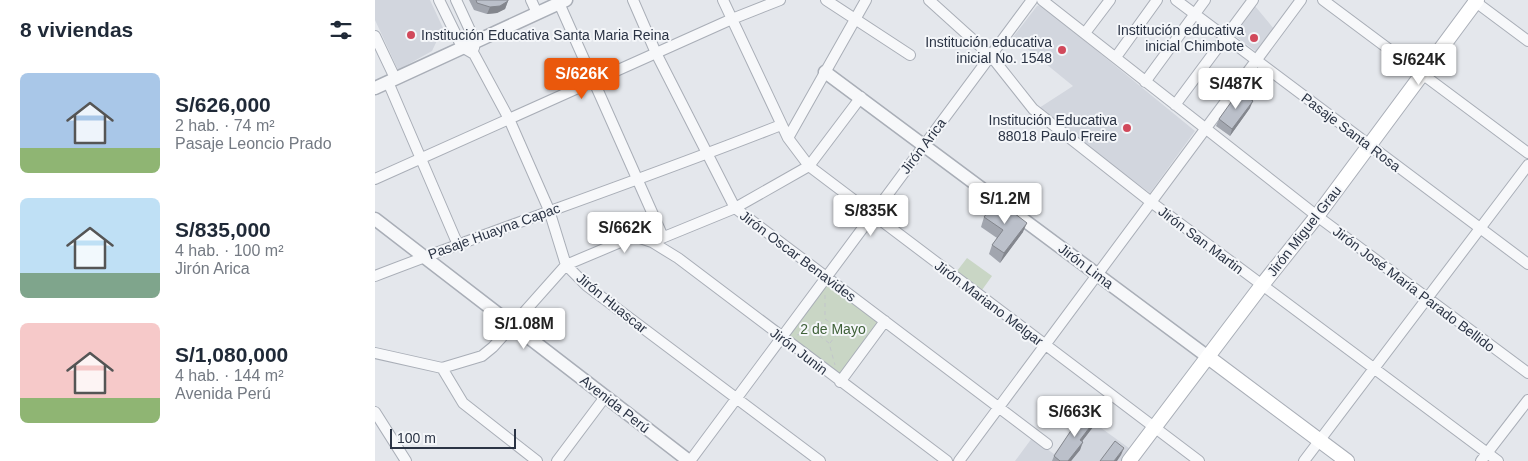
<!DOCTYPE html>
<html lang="es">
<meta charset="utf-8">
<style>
body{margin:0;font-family:Helvetica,sans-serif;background:#f6f6f7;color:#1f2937;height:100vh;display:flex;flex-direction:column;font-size:19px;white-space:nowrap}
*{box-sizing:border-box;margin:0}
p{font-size:16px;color:#747a83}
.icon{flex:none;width:28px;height:28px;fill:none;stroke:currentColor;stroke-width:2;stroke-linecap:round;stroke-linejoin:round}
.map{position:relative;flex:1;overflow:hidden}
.side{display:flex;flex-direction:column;background:#fff;width:375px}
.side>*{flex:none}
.scale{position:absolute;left:15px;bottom:12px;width:126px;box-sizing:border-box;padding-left:5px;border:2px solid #2b3445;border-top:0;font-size:14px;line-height:18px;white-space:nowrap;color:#2b3445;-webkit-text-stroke:4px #f4f6f9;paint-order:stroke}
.price{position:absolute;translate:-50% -42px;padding:0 11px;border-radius:5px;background:#fff;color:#222;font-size:16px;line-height:32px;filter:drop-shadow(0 1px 2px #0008)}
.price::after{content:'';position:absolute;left:50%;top:30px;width:15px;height:11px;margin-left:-8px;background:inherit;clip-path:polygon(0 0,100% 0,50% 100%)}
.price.current{background:#ea580c;color:#fff}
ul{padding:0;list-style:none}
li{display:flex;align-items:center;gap:15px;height:125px;padding:0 20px}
li span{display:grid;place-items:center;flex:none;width:140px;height:100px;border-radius:8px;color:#555}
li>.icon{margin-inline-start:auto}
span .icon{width:60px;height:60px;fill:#fffc;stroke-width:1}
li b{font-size:21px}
h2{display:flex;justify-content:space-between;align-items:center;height:60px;padding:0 20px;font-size:21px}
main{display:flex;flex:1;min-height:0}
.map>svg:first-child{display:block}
.built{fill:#d2d6de}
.green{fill:#c9d6c5}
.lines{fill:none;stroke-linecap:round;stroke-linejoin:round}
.minor-casing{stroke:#a9aeb7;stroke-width:12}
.tertiary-casing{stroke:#a9aeb7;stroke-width:15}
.secondary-casing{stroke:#a9aeb7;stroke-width:16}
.path{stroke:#c2c5cb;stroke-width:1;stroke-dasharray:4 4;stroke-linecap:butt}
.minor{stroke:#f7f8fa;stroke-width:10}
.tertiary{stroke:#f7f8fa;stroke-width:12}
.secondary{stroke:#fff;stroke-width:14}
.wall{fill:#a1a5ae}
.shaded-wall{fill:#83868d}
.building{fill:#bbc0ca;stroke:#83868d}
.poi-dot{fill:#d1495b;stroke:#f4f6f9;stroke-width:2}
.labels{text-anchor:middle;stroke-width:4;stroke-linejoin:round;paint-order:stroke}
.poi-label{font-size:14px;fill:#2b3445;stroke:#f4f6f9;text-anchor:end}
.street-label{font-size:14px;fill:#2b3445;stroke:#f4f6f9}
.park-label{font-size:14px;fill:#3f6138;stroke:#f4f6f9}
</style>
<main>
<section class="side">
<h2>8 viviendas<svg class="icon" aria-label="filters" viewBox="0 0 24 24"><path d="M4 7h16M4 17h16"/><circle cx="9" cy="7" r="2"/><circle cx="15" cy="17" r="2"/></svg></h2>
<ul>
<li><span style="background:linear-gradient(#a9c7e8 75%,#8fb573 0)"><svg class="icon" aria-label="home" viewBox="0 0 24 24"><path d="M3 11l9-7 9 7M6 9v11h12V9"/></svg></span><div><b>S/626,000</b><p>2 hab. · 74 m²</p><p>Pasaje Leoncio Prado</p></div></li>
<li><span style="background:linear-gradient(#bfe0f5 75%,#7fa58c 0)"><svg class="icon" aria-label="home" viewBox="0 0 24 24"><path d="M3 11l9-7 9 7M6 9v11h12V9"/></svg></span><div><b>S/835,000</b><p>4 hab. · 100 m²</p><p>Jirón Arica</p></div></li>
<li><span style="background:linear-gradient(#f6c9c9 75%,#8fb573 0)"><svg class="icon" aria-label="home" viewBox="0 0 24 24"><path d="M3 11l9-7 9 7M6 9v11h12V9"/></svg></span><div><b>S/1,080,000</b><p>4 hab. · 144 m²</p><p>Avenida Perú</p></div></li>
</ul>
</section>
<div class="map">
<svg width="1153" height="461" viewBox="0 0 1153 461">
<rect width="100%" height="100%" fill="#e4e7ec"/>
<!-- built -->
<path class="built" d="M0,0H55L68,28L57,51L23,70L0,20Z
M666,5L820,131L775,193L684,125L664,108L698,86L638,37L662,6Z
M880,6L899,29L883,53L859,35Z
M707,418L715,420L758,451L750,461H640L657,438L679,454Z"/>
<!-- green -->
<path class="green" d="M592,258L617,276L607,290L582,271Z
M451,279L508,322L464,379L408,337Z"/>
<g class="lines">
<!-- minor casing -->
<g class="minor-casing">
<path id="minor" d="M64,0L87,47L99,54L134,119L174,210L191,265L212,286L445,461
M81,0L100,41L99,48
M156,0L162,13
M258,0L281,53L360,208L672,444
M348,0L413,138L434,166L824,461
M451,0L535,55
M554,0L616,56L658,109L776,202L1123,461
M667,0L942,216L1153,373
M801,0L1153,264
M948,0L1153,153
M1098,0L1153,41
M184,3L288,237
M710,33L735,0
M0,36L20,78
M741,57L782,0
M13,82L83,245
M770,82L830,0
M800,105L878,0
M413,138L491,0
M0,179L357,19L405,0
M277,242L303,258L572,461
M0,276C135,224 272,178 406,125
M0,353L67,368L107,356L118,347L191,265L255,238H265L277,242L360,208L434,166L486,97
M67,368L88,403L162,461
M465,382L510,321
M0,412L31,461
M182,461L230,397
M315,461L657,0
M584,461L926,0
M929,461L1153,165
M1106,461L1153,400"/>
</g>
<!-- tertiary casing -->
<g class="tertiary-casing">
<path id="tertiary" d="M450,72L833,357
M0,88L191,0
M0,219L314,461"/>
</g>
<!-- secondary casing -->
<g class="secondary-casing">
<path id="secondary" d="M833,357L972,461
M754,461L887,285L942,216L1102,0"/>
</g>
<!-- path -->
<path class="path" d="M450,295V319L465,329L495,324
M440,332L449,319
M422,335L439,332L454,343L460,365
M455,343L465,330"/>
<!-- minor -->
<use href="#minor" class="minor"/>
<!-- tertiary -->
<use href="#tertiary" class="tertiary"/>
<!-- secondary -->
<use href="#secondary" class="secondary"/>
</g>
<!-- wall -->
<path class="wall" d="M94,0H133V1L130,9L122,13L112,14L99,10Z
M875,108L855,136L841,126L844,119Z
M609,217L648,232L625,263L614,254L617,245L622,238L606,227Z
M718,427L707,441L705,450L696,461H677L679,456Z"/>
<!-- shaded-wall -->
<path class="shaded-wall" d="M133,1L130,9L122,13L112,14L115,7Z
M878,101L875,108L855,136L857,129Z
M652,223L648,232L625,263L629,253Z
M721,419L718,427L702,448L705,440Z
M708,442L705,450L696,461H693Z
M749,448L746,455L742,461H739Z"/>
<!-- building -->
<path class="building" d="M101,0H133V1L125,6L115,7L102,3Z
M864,91L878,101L857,129L844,119Z
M622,200L652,223L629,253L617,245L628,230L609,217Z
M709,411L721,419L705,440L708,442L693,461H685L679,456Z
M740,441L749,448L739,461H725Z"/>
<!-- markers -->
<g class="poi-dot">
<circle cx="36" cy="35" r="5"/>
<circle cx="879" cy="38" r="5"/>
<circle cx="687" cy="50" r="5"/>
<circle cx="752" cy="128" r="5"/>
</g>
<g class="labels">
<!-- poi labels -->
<g class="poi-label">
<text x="869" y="35">Institución educativa<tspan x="869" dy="16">inicial Chimbote</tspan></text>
<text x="46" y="40" text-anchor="start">Institución Educativa Santa Maria Reina</text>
<text x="677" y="47">Institución educativa<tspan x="677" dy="16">inicial No. 1548</tspan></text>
<text x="742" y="125">Institución Educativa<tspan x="742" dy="16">88018 Paulo Freire</tspan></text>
</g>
<!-- street labels -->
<g class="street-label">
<text transform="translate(976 132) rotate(37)" y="5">Pasaje Santa Rosa</text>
<text transform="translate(548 146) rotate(-53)" y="5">Jirón Arica</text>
<text transform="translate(119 231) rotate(-20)" y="5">Pasaje Huayna Capac</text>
<text transform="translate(929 231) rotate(-52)" y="5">Jirón Miguel Grau</text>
<text transform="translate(826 240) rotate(37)" y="5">Jirón San Martin</text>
<text transform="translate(423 256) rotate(37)" y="5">Jirón Oscar Benavides</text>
<text transform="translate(711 266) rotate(37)" y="5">Jirón Lima</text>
<text transform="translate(1039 289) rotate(37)" y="5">Jirón José María Parado Bellido</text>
<text transform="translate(237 303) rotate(39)" y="5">Jirón Huascar</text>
<text transform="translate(614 303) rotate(37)" y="5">Jirón Mariano Melgar</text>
<text transform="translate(424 351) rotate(37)" y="5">Jirón Junin</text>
<text transform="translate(240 404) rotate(38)" y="5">Avenida Perú</text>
</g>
<!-- park labels -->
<g class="park-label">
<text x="458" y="334">2 de Mayo</text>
</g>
</g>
</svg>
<div class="scale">100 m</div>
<b class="price" style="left:1044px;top:86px">S/624K</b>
<b class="price current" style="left:207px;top:100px">S/626K</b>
<b class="price" style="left:861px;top:110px">S/487K</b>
<b class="price" style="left:630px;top:225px">S/1.2M</b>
<b class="price" style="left:496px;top:237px">S/835K</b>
<b class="price" style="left:250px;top:254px">S/662K</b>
<b class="price" style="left:149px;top:350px">S/1.08M</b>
<b class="price" style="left:700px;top:438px">S/663K</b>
</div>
</main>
